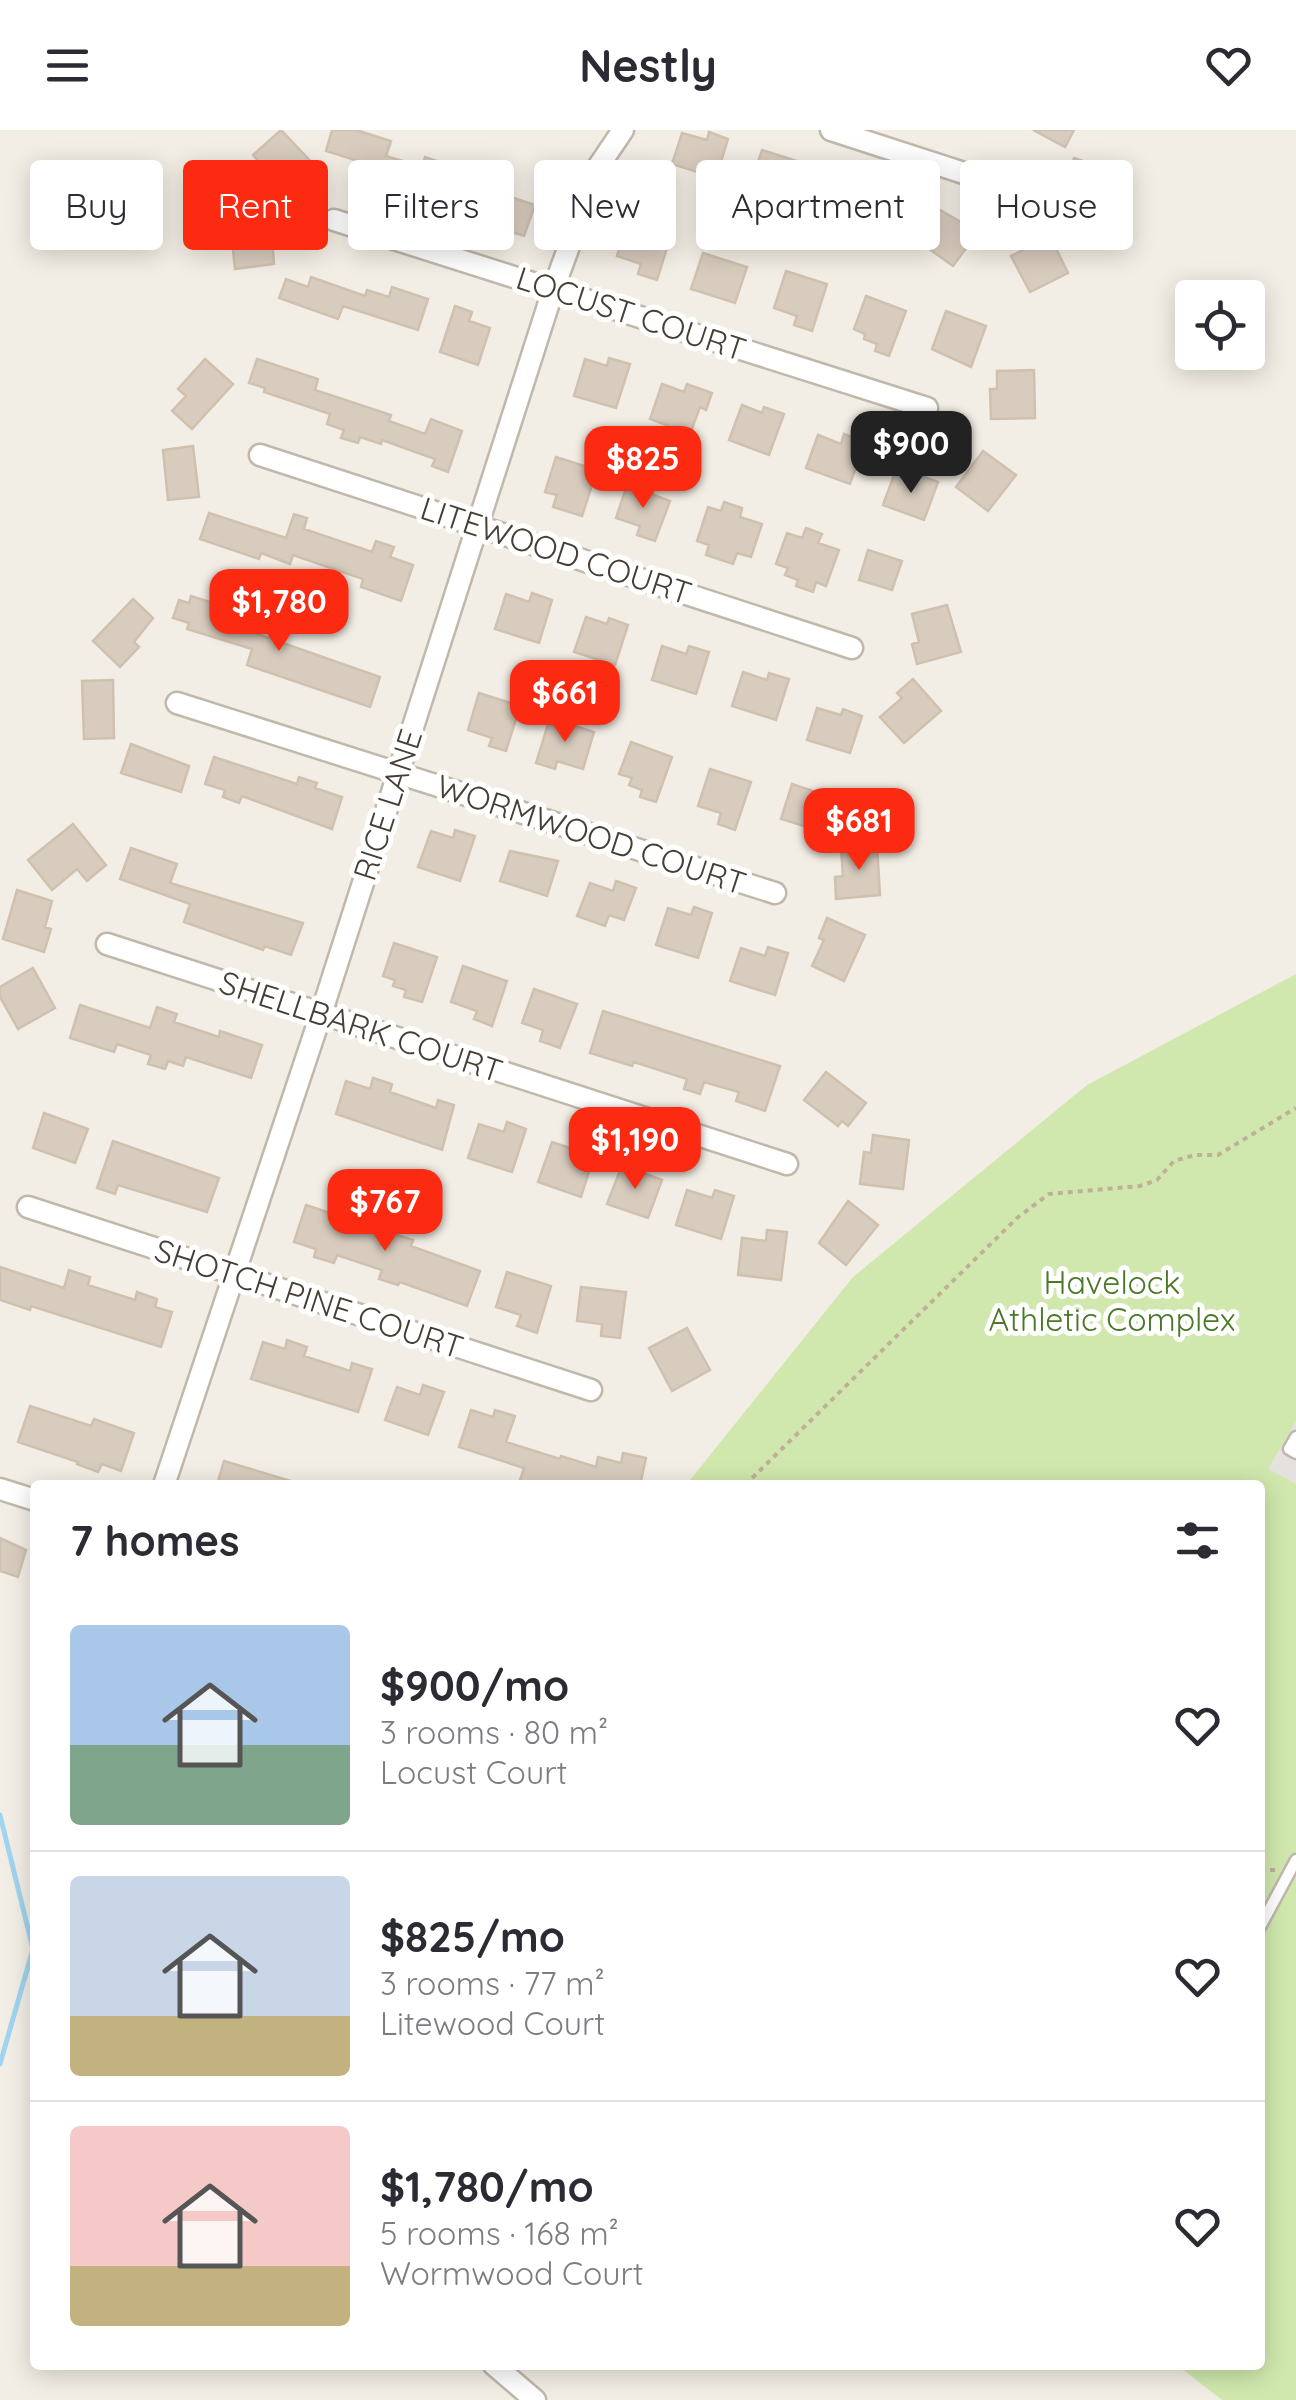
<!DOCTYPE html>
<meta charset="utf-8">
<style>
body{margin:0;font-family:Quicksand,sans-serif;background:#f7f7f7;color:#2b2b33;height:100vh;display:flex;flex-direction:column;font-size:38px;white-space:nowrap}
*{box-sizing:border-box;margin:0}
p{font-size:32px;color:#7c7c81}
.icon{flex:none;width:55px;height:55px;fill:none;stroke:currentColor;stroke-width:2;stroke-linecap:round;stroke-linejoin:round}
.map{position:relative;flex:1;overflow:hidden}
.details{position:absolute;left:30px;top:1350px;width:1235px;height:890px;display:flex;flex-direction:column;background:#fff;border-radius:10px;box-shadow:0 5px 25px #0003}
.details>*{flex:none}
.top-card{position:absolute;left:30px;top:30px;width:1238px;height:90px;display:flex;gap:20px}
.fabs{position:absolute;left:1175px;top:150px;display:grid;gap:20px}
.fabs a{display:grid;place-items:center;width:90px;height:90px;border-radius:10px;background:#fff;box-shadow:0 5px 25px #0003;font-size:50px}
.price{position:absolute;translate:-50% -85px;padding:0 22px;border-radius:20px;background:#fd2a12;color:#fff;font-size:32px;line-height:65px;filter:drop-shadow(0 2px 5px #0008)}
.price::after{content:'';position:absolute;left:50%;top:60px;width:30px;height:22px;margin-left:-15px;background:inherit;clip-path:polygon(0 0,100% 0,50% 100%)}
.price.on{background:#222;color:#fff}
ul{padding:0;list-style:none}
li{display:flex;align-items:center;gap:30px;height:250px;padding:0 40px}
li+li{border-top:2px solid #e1e1e2}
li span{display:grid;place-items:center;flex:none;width:280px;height:200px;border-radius:10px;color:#555}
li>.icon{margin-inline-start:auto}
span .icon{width:120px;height:120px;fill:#fffc;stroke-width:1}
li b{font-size:42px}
h2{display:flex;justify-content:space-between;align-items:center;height:120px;padding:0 40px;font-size:42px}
.chip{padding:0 35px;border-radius:10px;background:#fff;box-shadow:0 5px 25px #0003;font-size:35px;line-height:90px}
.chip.on{background:#fd2a12;color:#fff}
header{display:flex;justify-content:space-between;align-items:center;height:130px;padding:0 40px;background:#fff;font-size:45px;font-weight:700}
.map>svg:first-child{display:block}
.green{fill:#d0e8ad}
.parking{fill:#e4e1de}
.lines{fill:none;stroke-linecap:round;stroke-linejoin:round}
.stream{stroke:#a0d4f1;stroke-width:5}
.building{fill:#d8ccbe;stroke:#d0c1ae;stroke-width:2.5}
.lane-casing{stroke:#c1b8ab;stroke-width:15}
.street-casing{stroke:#c1b8ab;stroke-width:25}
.path{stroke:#c0b099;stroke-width:4;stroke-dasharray:5 5;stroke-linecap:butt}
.lane{stroke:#fff;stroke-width:10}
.street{stroke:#fff;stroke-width:20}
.labels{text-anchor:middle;stroke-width:10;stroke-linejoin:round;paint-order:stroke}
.street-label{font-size:32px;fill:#463e35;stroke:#fff}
.park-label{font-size:32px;fill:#4a7827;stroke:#fff}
</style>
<header><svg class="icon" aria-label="menu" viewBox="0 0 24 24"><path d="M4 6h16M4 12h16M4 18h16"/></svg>Nestly<svg class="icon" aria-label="heart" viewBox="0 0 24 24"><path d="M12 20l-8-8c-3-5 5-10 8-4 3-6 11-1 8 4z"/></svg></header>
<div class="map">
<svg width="1296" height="2270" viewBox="0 0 1296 2270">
<rect width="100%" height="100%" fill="#f3eee5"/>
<!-- green -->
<path class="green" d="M1296,844V2270H1222L1177,2235H1260V1355H686L853,1147L1087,955Z"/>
<!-- parking -->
<path class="parking" d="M1296,1291V1354L1268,1339Z"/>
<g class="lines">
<!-- stream -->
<path class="stream" d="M0,1685L33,1819L0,1934"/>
</g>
<!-- building -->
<path class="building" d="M281,0L314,35L298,49L290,40L277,52L253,25Z
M332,0H356L391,11L386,26L422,37L425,27L440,32L436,42L535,75L524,106L417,70L419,64L399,57L403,45L326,21Z
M1033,0H1074L1065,17Z
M709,2L728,9L716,48L672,34L682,3L707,10Z
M762,20L803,33L791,69L750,56Z
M1074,28L1115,42L1101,88L1067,77L1074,56L1066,53Z
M864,50L893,60L887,79L878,77L870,99L826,85L838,51L861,59Z
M940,80L978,102L953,136L918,111Z
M278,89L280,107L272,108L274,134L235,139L231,101L259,97L258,91Z
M628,92L671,105L657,150L638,144L641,134L617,126Z
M1050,106L1068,143L1030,162L1011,126Z
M703,123L747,137L735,173L691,159Z
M786,141L827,154L812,201L794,195L797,186L774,178Z
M311,147L365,166L367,160L389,167L392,157L428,169L418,200L343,176L338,189L279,168L286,149L308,157Z
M866,166L906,181L889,226L875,221L877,214L864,209L865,204L854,199Z
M455,176L472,182L469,191L490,198L478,235L440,222Z
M946,181L986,196L971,237L932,219Z
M609,228L630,234L616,278L574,266L585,229L607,236Z
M205,229L233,254L192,299L172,281L186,266L178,259Z
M257,229L318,249L315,260L391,285L389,291L425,304L431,289L462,301L448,342L432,336L435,329L382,310L381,314L360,307L358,313L341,308L344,300L327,294L330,284L264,262L265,258L249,253Z
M1034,240L1035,288L991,289L990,259H997V241Z
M662,254L684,262L687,254L712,263L706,280L700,277L690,304L650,289Z
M742,275L762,283L764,277L784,284L769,325L729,310Z
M844,304L865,312L850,354L806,338L818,305L841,314Z
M193,316L199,367L168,370L163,320Z
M983,321L1016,345L988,381L956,357Z
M556,327L597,340L582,386L553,377L557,365L545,362Z
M894,345L916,353L919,345L938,352L924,390L883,375Z
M627,355L670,371L655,411L637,405L640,396L616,388Z
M724,372L742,378L740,387L762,394L751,427L737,423L733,434L706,425L709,415L697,411L708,377L721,381Z
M209,383L286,408L294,384L307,388L304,399L372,422L376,411L394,417L390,427L413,435L401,471L361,457L363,449L293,425L290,434L261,423L259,429L200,409Z
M806,398L822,404L818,413L839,420L826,456L816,452L813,462L796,456L798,450L785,445L788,438L776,434L787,403L802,408Z
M868,420L902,431L892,460L859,450Z
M532,463L552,470L539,513L495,499L506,464L529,472Z
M191,466L241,482L237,497L380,547L370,577L247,535L252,519L187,499L189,493L173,488L179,470L189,473Z
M133,469L153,488L134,512L139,517L120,537L93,511Z
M947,475L961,522L917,534L912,514L919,512L912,484Z
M586,487L607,494L609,488L628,495L615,535L574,522Z
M662,516L686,524L689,516L709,522L696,564L652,550Z
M743,542L767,550L769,543L789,549L776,590L732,576Z
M913,549L941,581L904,613L880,587L902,568L897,563Z
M113,550L114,608L84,609L82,551Z
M479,563L520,576L506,621L489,616L492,608L468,600Z
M817,578L841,585L843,579L862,586L850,623L807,610Z
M550,588L594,602L583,639L557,631L555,639L536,633Z
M631,612L672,627L656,672L640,667L642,660L629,655L632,648L619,644Z
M131,614L189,636L181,662L121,643Z
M214,627L297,654L299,647L317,653L315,658L342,667L332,699L242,666L239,673L223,667L225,660L205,654Z
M710,639L751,652L735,700L718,694L721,683L698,676Z
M792,654L831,667L821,698L814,696V699L781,689Z
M73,694L106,735L87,751L77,739L52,760L28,730Z
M455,700L475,706L460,751L418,737L431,701L453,708Z
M877,715L880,765L836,769L835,747L843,746L841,718Z
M131,718L177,734L170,753L303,793L291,825L265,816L263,820L184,792L190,774L120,749Z
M510,721L558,731L547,766L500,751Z
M616,751L636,758L624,790L609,785L605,796L577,786L590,753L613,761Z
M17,760L52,771L45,797L51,799L44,822L3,809Z
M694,777L712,783L698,828L656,815L668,778L691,785Z
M827,788L865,805L844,851L812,836L824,810L819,808Z
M394,813L437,827L422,872L404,867L406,860L393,856L395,850L383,846Z
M768,817L788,823L775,865L730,851L741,818L765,826Z
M463,836L507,851L492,896L474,889L477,881L451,872Z
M33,838L55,878L18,899L0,867V857Z
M534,859L577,874L560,918L540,911L543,900L522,893Z
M80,875L150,898L157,877L177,884L174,892L219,907L220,901L262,915L251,948L186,927L183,936L168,931L165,939L148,934L151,925L117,914L114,922L70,908Z
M603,881L780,936L765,981L736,971L739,962L704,952L700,964L684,959L687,949L634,932L632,936L590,923Z
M826,942L866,973L848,996L842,991L838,996L804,970Z
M373,948L392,954L390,962L436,978L438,970L454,975L442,1020L336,984L346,951L370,959Z
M44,983L88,999L75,1033L33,1018Z
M507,992L526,999L512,1042L468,1028L479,994L504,1002Z
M873,1005L909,1010L903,1059L860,1054L864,1022L871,1023Z
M113,1011L219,1048L207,1082L118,1055L115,1064L97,1058Z
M552,1012L594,1026L581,1067L538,1052Z
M622,1035L662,1050L648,1088L607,1074Z
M687,1060L712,1068L715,1060L734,1066L721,1109L676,1095Z
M848,1071L878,1095L846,1135L819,1113Z
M306,1075L336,1085L339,1077L352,1081L349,1090L413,1110L411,1116L480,1141L467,1176L400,1152L398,1155L379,1149L382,1140L337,1125L334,1133L314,1127L316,1119L294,1112Z
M767,1100L787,1102L781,1150L738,1145L742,1108L766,1111Z
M0,1137L64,1158L69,1140L90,1147L88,1155L135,1170L137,1162L157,1169L155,1177L172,1182L161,1217L31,1176L30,1180L0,1170Z
M507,1142L551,1156L537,1203L517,1196L521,1185L496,1177Z
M581,1157L626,1162L620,1208L601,1206L602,1194L577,1191Z
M687,1198L710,1240L672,1261L649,1218Z
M287,1210L307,1217L304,1226L350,1241L352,1233L372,1239L358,1282L251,1249L263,1212L285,1219Z
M423,1255L444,1262L428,1305L385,1290L397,1257L420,1265Z
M30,1276L91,1296L94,1289L134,1303L121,1341L102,1334L98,1342L77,1334L78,1332L18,1312Z
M471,1280L493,1287L495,1280L515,1286L506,1312L560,1329L561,1326L596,1337L598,1327L621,1333L623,1323L646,1328L640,1355H535L520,1350L524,1338L459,1317Z
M224,1331L291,1351L290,1355H217Z
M0,1408L26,1420L18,1447L0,1441Z"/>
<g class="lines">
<!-- lane casing -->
<g class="lane-casing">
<path id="lane" d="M1296,1307L1289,1319L1296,1323
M1260,1797L1296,1730"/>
</g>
<!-- street casing -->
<g class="street-casing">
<path id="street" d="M831,0L1004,56
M334,90L927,278
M260,325L852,518
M177,573L775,763
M107,814L787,1034
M28,1077L591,1260
M164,1355L321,884L553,160L598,37L623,0
M0,1359L35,1370
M494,2235L535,2270"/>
</g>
<!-- path -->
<path class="path" d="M745,1355L1017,1088L1049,1064L1140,1056L1157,1050L1174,1031L1195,1025H1218L1296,978
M1260,1740H1275"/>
<!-- lane -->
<use href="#lane" class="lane"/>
<!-- street -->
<use href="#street" class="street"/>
</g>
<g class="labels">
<!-- street labels -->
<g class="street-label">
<text transform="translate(631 184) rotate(18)" y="11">LOCUST COURT</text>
<text transform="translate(556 421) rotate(18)" y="11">LITEWOOD COURT</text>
<text transform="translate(388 675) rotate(-72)" y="11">RICE LANE</text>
<text transform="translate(591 705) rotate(18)" y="11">WORMWOOD COURT</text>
<text transform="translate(361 897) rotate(18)" y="11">SHELLBARK COURT</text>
<text transform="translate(309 1169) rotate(18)" y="11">SHOTCH PINE COURT</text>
</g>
<!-- park labels -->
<g class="park-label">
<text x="1112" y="1164">Havelock<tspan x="1112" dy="37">Athletic Complex</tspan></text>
</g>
</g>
</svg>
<div class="fabs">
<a><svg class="icon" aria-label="locate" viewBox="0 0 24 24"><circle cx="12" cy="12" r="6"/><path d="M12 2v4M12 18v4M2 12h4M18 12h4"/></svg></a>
</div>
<b class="price on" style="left:911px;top:366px">$900</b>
<b class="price" style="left:643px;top:381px">$825</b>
<b class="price" style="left:279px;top:524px">$1,780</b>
<b class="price" style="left:565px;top:615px">$661</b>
<b class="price" style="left:859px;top:743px">$681</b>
<b class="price" style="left:635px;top:1062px">$1,190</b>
<b class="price" style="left:385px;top:1124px">$767</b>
<div class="top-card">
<a class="chip">Buy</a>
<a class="chip on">Rent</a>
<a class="chip">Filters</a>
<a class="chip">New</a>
<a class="chip">Apartment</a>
<a class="chip">House</a>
</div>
<section class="details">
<h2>7 homes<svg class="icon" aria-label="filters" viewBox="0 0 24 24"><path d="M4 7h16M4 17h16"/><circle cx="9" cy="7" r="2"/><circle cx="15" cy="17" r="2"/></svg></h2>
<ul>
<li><span style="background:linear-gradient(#a9c7e8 60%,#7fa58c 0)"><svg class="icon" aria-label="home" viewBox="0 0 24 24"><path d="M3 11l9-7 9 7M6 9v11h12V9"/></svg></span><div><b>$900/mo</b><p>3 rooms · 80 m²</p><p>Locust Court</p></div><svg class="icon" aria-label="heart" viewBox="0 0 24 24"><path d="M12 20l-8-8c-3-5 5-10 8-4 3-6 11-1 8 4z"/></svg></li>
<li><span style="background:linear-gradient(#c9d6e8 70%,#c2b280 0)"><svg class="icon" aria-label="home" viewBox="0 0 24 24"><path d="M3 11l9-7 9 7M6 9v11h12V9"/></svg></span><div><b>$825/mo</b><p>3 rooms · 77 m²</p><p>Litewood Court</p></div><svg class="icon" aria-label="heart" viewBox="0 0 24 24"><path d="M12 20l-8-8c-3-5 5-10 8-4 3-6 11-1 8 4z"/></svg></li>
<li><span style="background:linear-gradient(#f6c9c9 70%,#c2b280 0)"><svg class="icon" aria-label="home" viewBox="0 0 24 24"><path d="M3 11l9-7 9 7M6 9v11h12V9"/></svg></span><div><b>$1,780/mo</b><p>5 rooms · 168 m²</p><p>Wormwood Court</p></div><svg class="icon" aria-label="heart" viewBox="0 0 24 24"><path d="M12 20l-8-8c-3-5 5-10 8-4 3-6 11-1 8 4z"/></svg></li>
</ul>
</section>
</div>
